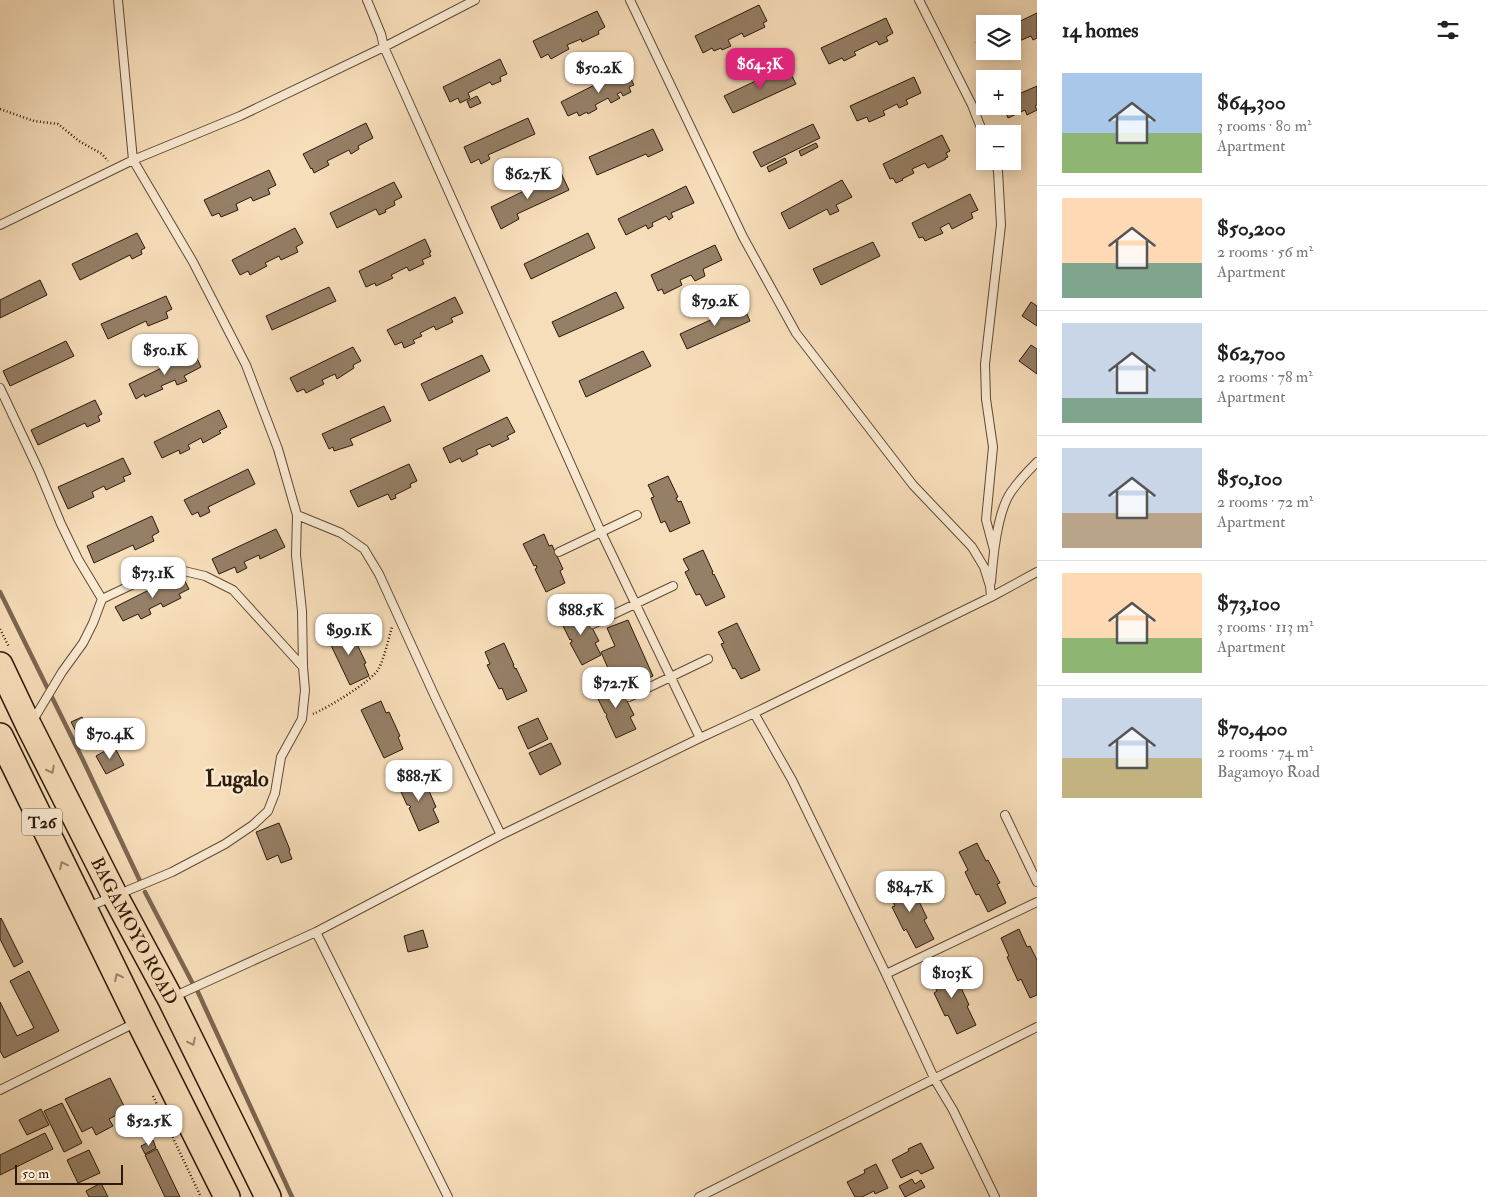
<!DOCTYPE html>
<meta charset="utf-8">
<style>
body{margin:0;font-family:"IM FELL Double Pica",serif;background:#f6f6f6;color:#222;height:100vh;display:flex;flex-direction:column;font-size:19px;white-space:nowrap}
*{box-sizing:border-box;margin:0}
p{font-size:16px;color:#767676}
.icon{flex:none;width:28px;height:28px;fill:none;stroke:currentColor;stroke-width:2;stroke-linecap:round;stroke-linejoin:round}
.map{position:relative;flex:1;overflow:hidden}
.sheet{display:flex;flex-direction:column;background:#fff;width:450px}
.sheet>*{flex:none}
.tools{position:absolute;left:976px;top:15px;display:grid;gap:10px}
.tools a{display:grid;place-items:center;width:45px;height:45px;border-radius:0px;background:#fff;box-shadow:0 2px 12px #0003;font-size:25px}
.scale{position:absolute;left:15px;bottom:12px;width:108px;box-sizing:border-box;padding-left:5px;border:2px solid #2b190a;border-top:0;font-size:14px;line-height:18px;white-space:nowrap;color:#2b190a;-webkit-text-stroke:4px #faead2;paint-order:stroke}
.price{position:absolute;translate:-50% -42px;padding:0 11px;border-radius:10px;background:#fff;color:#222;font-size:16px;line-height:32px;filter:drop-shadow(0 1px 2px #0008)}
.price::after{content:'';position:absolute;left:50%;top:30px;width:15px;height:11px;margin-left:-8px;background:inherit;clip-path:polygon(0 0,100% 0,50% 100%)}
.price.current{background:#db2777;color:#fff}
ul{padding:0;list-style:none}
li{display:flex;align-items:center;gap:15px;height:125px;padding:0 25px}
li+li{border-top:1px solid #e0e0e0}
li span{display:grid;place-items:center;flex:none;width:140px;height:100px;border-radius:0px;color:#555}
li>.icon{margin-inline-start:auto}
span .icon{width:60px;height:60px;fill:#fffc;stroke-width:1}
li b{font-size:21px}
h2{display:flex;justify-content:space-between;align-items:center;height:60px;padding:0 25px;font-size:21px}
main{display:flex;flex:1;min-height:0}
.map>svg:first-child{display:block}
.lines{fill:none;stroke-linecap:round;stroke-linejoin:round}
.stream{stroke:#7c6750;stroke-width:4.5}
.building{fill:#957f66;stroke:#2b190a}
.service-casing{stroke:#5e4a36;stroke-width:10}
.trunk-casing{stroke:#2b190a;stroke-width:28}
.path{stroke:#2b190a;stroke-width:2.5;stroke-dasharray:1 2.5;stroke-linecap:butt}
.service{stroke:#faead2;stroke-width:8}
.trunk{stroke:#f7deba;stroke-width:25}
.oneway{stroke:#9b856b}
.labels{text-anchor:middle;stroke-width:5;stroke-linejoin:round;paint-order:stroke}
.shield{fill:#faead2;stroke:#695846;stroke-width:1}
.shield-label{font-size:16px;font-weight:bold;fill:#2b190a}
.street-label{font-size:18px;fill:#2b190a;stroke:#faead2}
.district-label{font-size:22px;font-weight:bold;fill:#2b190a;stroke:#faead2}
</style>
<main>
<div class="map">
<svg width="1037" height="1197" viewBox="0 0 1037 1197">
<rect width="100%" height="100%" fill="#f7deba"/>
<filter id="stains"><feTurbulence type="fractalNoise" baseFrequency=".004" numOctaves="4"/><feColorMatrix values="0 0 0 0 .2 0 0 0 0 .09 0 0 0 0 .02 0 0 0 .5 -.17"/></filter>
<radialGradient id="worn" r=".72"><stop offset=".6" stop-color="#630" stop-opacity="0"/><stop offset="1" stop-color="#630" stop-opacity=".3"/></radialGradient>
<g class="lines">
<!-- stream -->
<path class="stream" d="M0,592L82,758L140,881
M145,892L193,984
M197,990L292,1197"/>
</g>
<!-- building -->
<path class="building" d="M759,5L767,21L763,23L765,27L744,37L742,33L728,40L731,46L722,50L721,48L714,51L712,48L703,53L695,36Z
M597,11L605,27L598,31L599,34L582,42L581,39L567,45L569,49L551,59L548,54L541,58L533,41Z
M1037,13V38L1033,40L1031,36L1012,44V25Z
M886,18L893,33L886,37L888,41L879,45L877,41L854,52L856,55L844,61L842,58L829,64L821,48Z
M985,38V51H1009L993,59L991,55L984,58L976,42Z
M500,59L507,74L500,77L501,81L492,85L490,82L468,93L470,98L460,103L458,98L450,102L443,87Z
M787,66L796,84L733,113L724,96Z
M626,69L634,85L629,87L631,92L623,96L621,92L617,94L620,98L611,103L608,98L595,105L597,109L588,114L587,112L579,116L577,112L568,116L561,102Z
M914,77L921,93L906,100L908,104L899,108L897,104L883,111L885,115L869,122L867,117L857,121L850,106Z
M1037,86V105L1035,106L1037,110L1027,115L1025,110L1008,118L1003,106H1012V97Z
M477,96L481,103L470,108L467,101Z
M528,118L535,134L488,155L490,159L481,164L479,159L471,163L464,147Z
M366,123L373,138L358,146L359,149L351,154L349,150L327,161L329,165L314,173L312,168L311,169L303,154Z
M813,124L820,138L761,167L753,152Z
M653,129L663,150L648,157L646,154L597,175L589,157Z
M942,135L950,151L946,153L948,157L945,158L946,159L928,168L925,163L912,169L914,173L902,179L903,180L896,183L893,178L890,179L883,164Z
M816,143L818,147L801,156L799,151Z
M785,158L787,163L769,172L767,167Z
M269,170L276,185L268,189L270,194L253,201L251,197L236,204L238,210L221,217L219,213L212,216L204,200Z
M561,173L569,190L517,214L519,219L501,229L491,207Z
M842,180L852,197L836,205L839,211L830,215L827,209L789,229L781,213Z
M394,182L402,197L394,201L395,205L385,210L386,212L379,215L376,209L337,228L330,213Z
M686,186L694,203L671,213L673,217L669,220L666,216L652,223L653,226L648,229L646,225L626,235L618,219Z
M970,194L978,210L971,213L973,218L952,229L949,223L940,228L943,233L925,241L923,237L919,238L912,223Z
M295,228L303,243L296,247L298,252L281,260L279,256L265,263L267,266L250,275L248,271L240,275L232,260Z
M137,233L145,248L141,250L142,254L132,259L130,255L80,280L72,264Z
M588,233L595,248L531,279L524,264Z
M425,239L431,252L429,253L431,256L422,260L424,264L409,271L407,267L391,275L393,278L376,286L375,283L366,287L359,271Z
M873,242L880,256L821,285L813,269Z
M715,245L722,260L703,269L705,276L695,281L691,275L680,280L682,285L664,294L662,289L658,291L651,275Z
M40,280L47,295L0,318V300Z
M329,287L336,301L272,330L266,316Z
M616,292L624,308L559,337L552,322Z
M166,296L172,309L166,312L168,318L148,326L146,321L108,339L101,324Z
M455,297L463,313L451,318L453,322L436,330L434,326L420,333L422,336L413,340L415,343L404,348L402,342L395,345L387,330Z
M1031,302L1037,306V326L1022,316Z
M743,305L750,321L687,349L680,334Z
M66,341L74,356L10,386L3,371Z
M1031,345L1037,349V374L1019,361Z
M353,347L361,361L353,365L354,368L337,379L335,374L322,380L324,384L306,393L304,389L297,392L290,378Z
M643,351L651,366L586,397L579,381Z
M194,352L201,367L184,376L187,381L177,385L175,380L161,386L163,389L145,397L144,394L136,399L129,384Z
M482,355L490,371L429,401L421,384Z
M95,400L102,414L98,416L100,421L87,427L85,423L38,445L31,430Z
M384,406L391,421L350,439L353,445L334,451L333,447L329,449L322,434Z
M219,410L227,427L219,431L221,433L203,443L201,438L188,445L190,449L180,454L179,450L162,458L154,442Z
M507,417L515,432L507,436L509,439L492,447L490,444L476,450L478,454L462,462L460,458L450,463L443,448Z
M123,458L131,474L123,477L125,481L106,490L104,486L92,492L94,497L68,509L58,487Z
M409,464L417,481L410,484L411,487L395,495L396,498L391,500L388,494L358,507L350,491Z
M248,469L255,484L208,507L210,512L200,517L198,512L192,515L184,500Z
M668,476L678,497L676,498L678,502L681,501L690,523L670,532L665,521L661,523L651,498L654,497L648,485Z
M152,516L159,532L152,536L154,541L135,550L133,545L94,563L87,546Z
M276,529L285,547L260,559L259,555L244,562L247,568L237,573L235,567L219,574L212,559Z
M544,534L549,546L552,545L563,569L560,571L565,583L546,592L535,569L537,568L536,565L534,566L523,544Z
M703,550L713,572H712L713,575L714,574L725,597L706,606L700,594L696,595L685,572L689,570L683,559Z
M181,574L189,589L179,594L181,598L163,607L161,603L149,609L151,614L141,619L138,614L123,621L115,607Z
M578,608L584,620L587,618L599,641L595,643L601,655L582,665L570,643L572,642L571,639L570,640L559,618Z
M628,620L653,676L637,684L631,672L613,680L601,652L615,646L607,628Z
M737,623L760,670L741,679L735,668L733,669L721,644L724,643L718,632Z
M347,628L352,639L354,638L366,663L364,664L369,676L350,685L327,637Z
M504,643L514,665H513L515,669L516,668L527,691L507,700L502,688L499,689L487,665L490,664L485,652Z
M614,681L620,692L622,691L634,715L630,717L636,729L616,738L606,716L607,715L606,713H605L594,691Z
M381,701L386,713L389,712L400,736L398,737L403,749L384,758L361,710Z
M82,717L91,734L80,739L71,722Z
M538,718L548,739L528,749L518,727Z
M551,743L561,764L540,775L529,753Z
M114,746L124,765L106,774L96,756Z
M416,775L421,786L426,784L436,807L433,809L439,822L419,831L409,808L411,807L409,805H407L397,783Z
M279,823L290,850L289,851L292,859L281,863L278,855L267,860L256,832Z
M977,843L986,861L988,860L1000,883L997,884L1006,903L988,912L979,894L976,895L965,872L968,870L959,852Z
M904,879L913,897L916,895L927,918L924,920L934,939L916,948L906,929L904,931L892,907L895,906L886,888Z
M1,918L23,962L14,967L0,939V919Z
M1019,929L1027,947L1030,946L1037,960V995L1030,998L1021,979L1018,981L1007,957L1009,956L1001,938Z
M423,930L428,947L408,952L404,936Z
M946,964L955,983L958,981L969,1005L967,1006L976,1025L957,1034L948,1015L945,1016L934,993L937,991L928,973Z
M29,971L59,1031L4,1058L0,1051V1002L17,1036L34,1028L10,981Z
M110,1078L126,1110L109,1119L113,1126L96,1135L92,1127L82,1132L65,1099Z
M62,1103L82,1143L64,1152L44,1111Z
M41,1109L49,1125L27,1135L19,1120Z
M45,1133L53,1149L0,1175V1155Z
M153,1140L156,1148L145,1154L141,1146Z
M921,1143L934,1168L921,1174L918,1170L901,1178L892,1160L909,1151L908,1149Z
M157,1149L180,1197H165L145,1155Z
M89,1150L100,1173L78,1183L67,1160Z
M876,1164L888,1188L875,1194L874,1191L862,1197H855L847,1182L865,1173L864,1170Z
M912,1179L915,1184L921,1180L925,1187L905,1197L899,1186Z
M101,1183L108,1197H89L86,1191Z"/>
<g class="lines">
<!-- service casing -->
<g class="service-casing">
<path id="service" d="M367,0L381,34L384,47L601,532L700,738
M630,0L743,237L796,333L913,485L972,547L984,567L990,586L991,597
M919,0L972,105L985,138
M994,161L998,171L1001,225L985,364L986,399L993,447L986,520L994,550
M0,225L133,160L240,116L384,47L475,0
M0,388L39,471L61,524L78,559L102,599L93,623L83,643L62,672L32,722
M297,515L341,533L364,549L379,574L436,699L501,835
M559,552L637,515
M991,582C993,558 997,512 1011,492C1018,482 1027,472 1036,463L1037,462
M102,599L142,580L167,572L184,571L205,576L233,590L303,667
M593,624L673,586
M629,697L708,659
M754,713L792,780L886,974L935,1080L953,1110L995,1197
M1005,815L1037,882
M88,907L172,872L225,844L253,825L268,811L275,793L281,757L302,719L305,690L303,667L302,611L296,555L297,515L278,449L246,365L193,262L133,160L118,0
M316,932L448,1197
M886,974L1037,902
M173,997L316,932L501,835L700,738L754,713L991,597L1037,572
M0,1090L137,1022
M699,1197L1037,1027"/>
</g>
<!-- trunk casing -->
<g class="trunk-casing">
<g id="trunk">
<path id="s1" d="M0,665L29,726L115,896L170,998L268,1197"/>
<path d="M0,736L139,1021L227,1197"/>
</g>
</g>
<!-- path -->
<path class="path" d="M0,109L34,121L58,124L79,141L102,154L108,161
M0,629L9,647
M313,714C327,708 373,681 379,668C385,656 388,640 392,627
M153,1096L201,1197"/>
<!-- service -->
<use href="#service" class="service"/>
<!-- trunk -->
<use href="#trunk" class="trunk"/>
</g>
<!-- one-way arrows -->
<defs><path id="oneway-chevron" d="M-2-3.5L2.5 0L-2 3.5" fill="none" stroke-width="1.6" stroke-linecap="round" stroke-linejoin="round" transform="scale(1.25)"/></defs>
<g class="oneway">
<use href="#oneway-chevron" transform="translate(51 770) rotate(63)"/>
<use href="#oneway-chevron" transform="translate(63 865) rotate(-116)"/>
<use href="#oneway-chevron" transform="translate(118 977) rotate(-116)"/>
<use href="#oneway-chevron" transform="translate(192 1042) rotate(64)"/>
</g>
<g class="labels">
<!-- shield labels -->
<rect class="shield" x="22" y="808.5" width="40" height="27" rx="4"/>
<g class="shield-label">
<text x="42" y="828">T26</text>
</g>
<!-- street labels -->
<g class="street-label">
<text dy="6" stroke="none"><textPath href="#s1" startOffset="298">BAGAMOYO ROAD</textPath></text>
</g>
<!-- district labels -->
<g class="district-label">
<text x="237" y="786">Lugalo</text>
</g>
</g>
<rect width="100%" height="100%" filter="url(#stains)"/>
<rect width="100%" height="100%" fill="url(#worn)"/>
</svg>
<div class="tools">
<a><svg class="icon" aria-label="layers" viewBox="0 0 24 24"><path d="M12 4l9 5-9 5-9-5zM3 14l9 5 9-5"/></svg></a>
<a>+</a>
<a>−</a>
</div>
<div class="scale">50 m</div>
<b class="price current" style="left:760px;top:90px">$64.3K</b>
<b class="price" style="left:599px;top:94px">$50.2K</b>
<b class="price" style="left:528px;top:200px">$62.7K</b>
<b class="price" style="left:715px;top:327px">$79.2K</b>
<b class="price" style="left:165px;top:376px">$50.1K</b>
<b class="price" style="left:153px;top:599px">$73.1K</b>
<b class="price" style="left:581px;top:636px">$88.5K</b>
<b class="price" style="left:349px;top:656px">$99.1K</b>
<b class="price" style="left:616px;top:709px">$72.7K</b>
<b class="price" style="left:110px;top:760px">$70.4K</b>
<b class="price" style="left:419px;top:802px">$88.7K</b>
<b class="price" style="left:910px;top:913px">$84.7K</b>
<b class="price" style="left:952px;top:999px">$103K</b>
<b class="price" style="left:149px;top:1147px">$52.5K</b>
</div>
<section class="sheet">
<h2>14 homes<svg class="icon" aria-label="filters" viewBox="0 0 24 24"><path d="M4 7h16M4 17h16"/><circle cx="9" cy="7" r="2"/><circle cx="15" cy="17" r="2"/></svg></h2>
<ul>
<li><span style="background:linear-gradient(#a9c7e8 60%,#8fb573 0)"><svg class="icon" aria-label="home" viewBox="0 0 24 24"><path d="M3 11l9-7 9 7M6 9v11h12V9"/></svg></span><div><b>$64,300</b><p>3 rooms · 80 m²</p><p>Apartment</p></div></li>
<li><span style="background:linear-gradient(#ffd9b3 65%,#7fa58c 0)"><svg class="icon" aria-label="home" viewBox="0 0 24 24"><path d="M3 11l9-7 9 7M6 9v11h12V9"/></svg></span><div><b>$50,200</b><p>2 rooms · 56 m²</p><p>Apartment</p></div></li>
<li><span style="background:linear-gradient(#c9d6e8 75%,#7fa58c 0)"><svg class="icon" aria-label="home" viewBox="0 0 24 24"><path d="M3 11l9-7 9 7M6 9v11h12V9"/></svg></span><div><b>$62,700</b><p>2 rooms · 78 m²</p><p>Apartment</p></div></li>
<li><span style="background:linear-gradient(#c9d6e8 65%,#b9a48a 0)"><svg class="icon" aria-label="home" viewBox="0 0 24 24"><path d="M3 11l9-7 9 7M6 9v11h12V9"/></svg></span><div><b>$50,100</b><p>2 rooms · 72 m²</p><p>Apartment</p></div></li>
<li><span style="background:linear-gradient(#ffd9b3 65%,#8fb573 0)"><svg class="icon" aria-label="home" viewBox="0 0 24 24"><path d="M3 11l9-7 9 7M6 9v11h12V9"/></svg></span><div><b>$73,100</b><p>3 rooms · 113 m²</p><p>Apartment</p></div></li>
<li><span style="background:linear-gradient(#c9d6e8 60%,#c2b280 0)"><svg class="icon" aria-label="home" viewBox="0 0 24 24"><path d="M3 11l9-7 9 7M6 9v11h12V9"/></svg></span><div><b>$70,400</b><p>2 rooms · 74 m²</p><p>Bagamoyo Road</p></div></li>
</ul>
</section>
</main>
